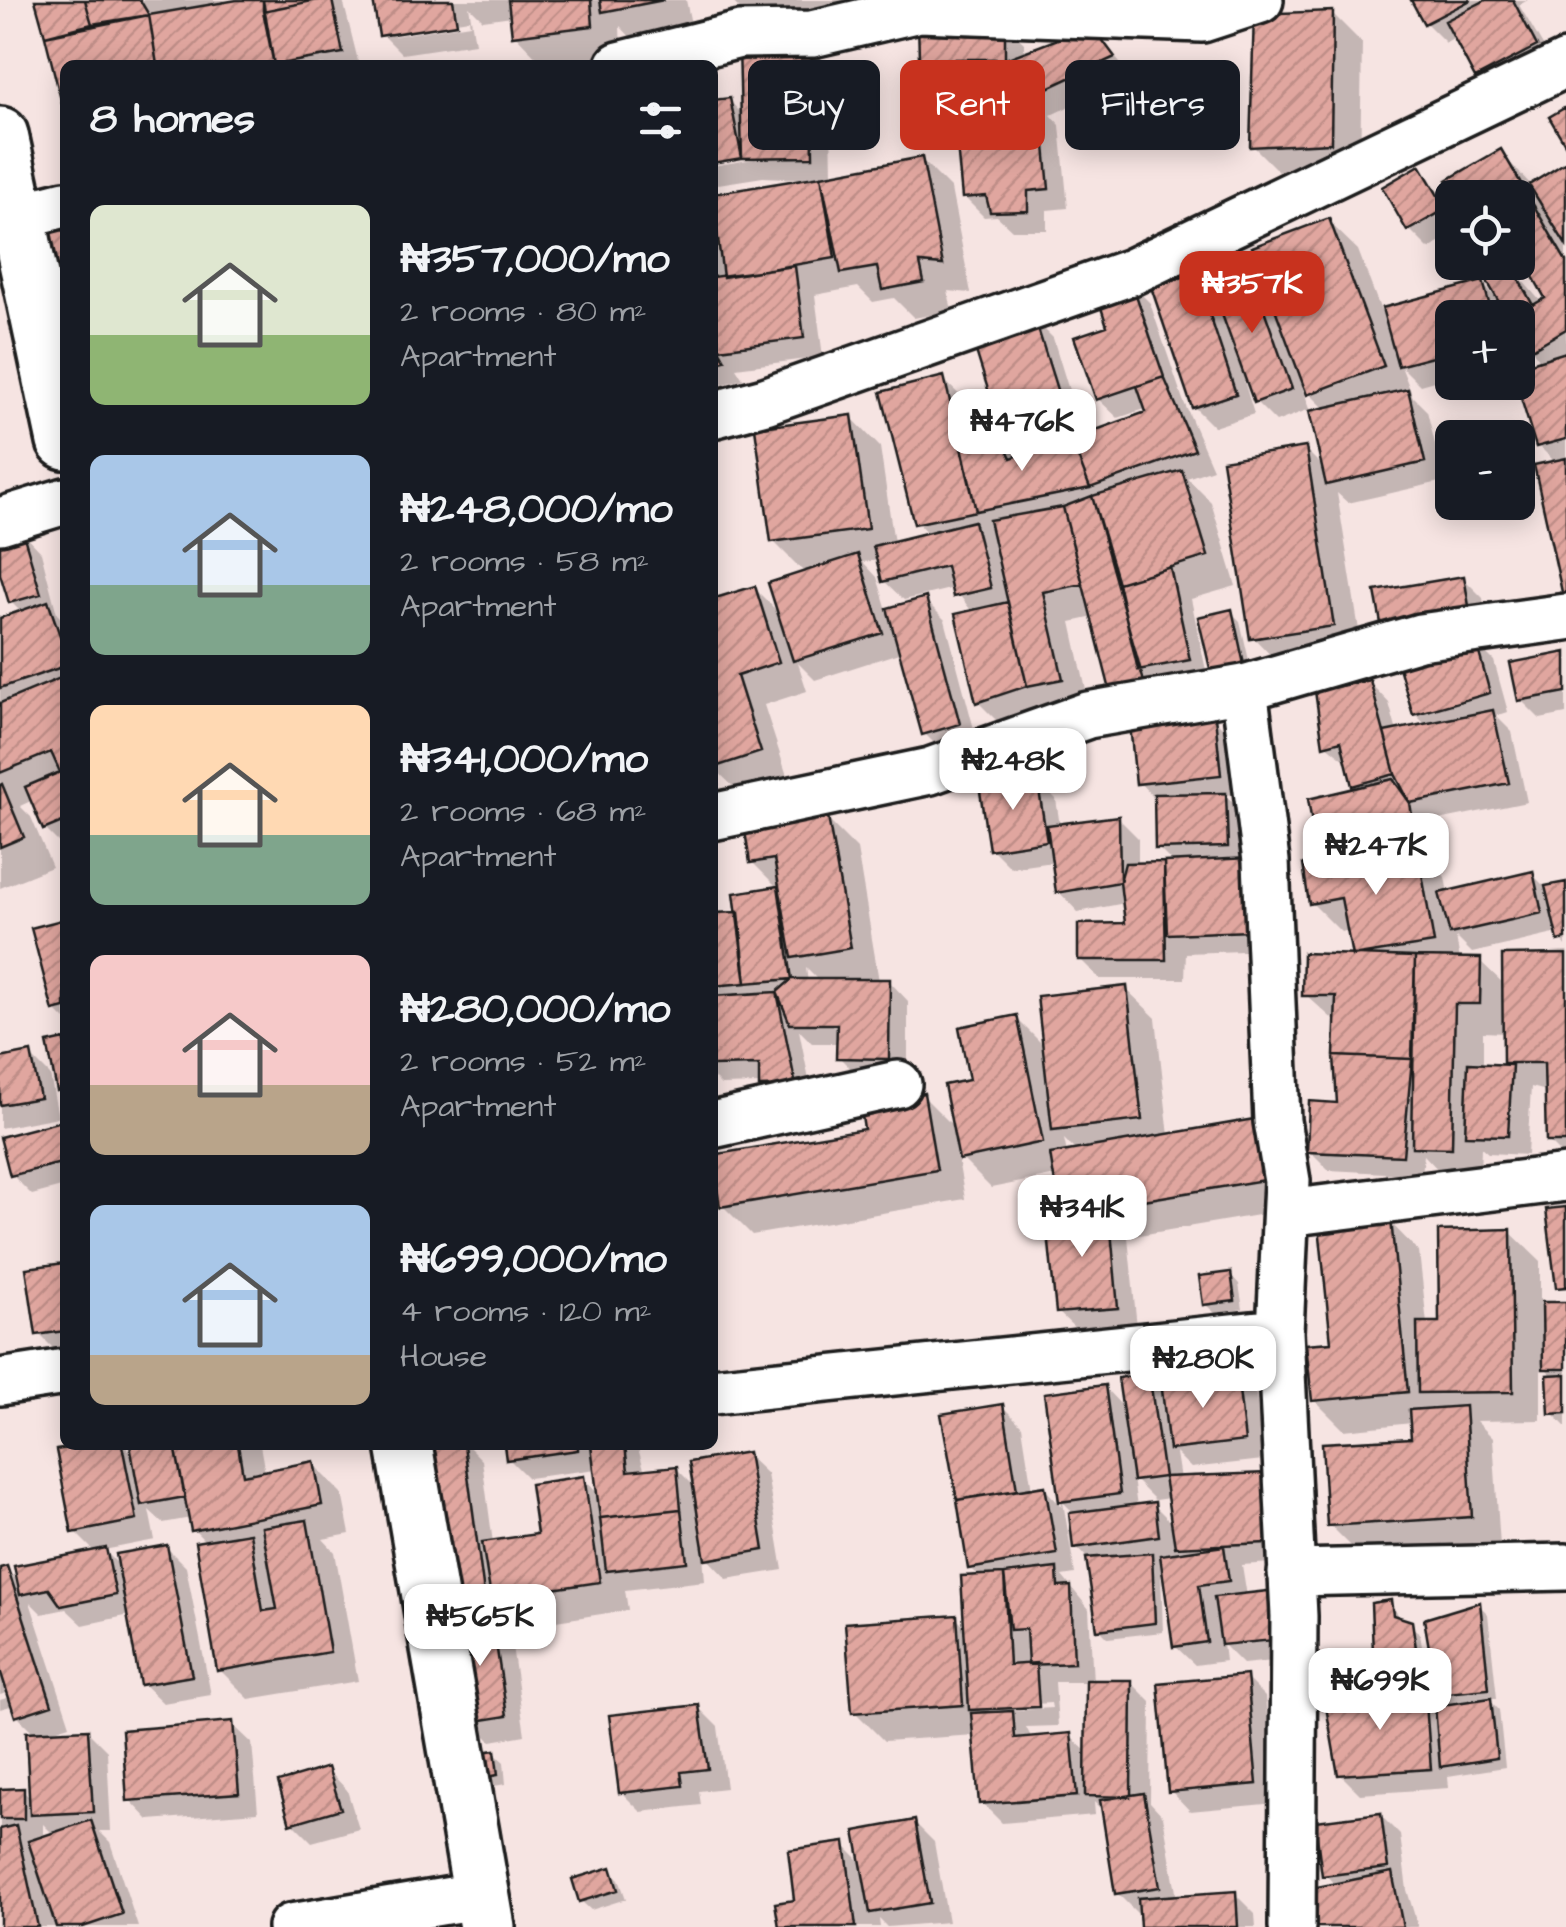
<!DOCTYPE html>
<meta charset="utf-8">
<style>
body{margin:0;font-family:"Architects Daughter",sans-serif;background:#20242c;color:#f1f3f6;height:100vh;display:flex;flex-direction:column;font-size:38px;white-space:nowrap}
*{box-sizing:border-box;margin:0}
p{font-size:32px;color:#9ea1a6}
.icon{flex:none;width:55px;height:55px;fill:none;stroke:currentColor;stroke-width:2;stroke-linecap:round;stroke-linejoin:round}
.map{position:relative;flex:1;overflow:hidden}
.details{position:absolute;left:60px;top:60px;width:658px;height:1390px;display:flex;flex-direction:column;background:#171b24;border-radius:15px;box-shadow:0 5px 25px #0003}
.details>*{flex:none}
.top-card{position:absolute;left:748px;top:60px;width:668px;height:90px;display:flex;gap:20px}
.controls{position:absolute;left:1435px;top:180px;display:grid;gap:20px}
.controls a{display:grid;place-items:center;width:100px;height:100px;border-radius:15px;background:#171b24;box-shadow:0 5px 25px #0003;font-size:50px}
.price{position:absolute;translate:-50% -85px;padding:0 22px;border-radius:20px;background:#fff;color:#222;font-size:32px;line-height:65px;filter:drop-shadow(0 2px 5px #0008)}
.price::after{content:'';position:absolute;left:50%;top:60px;width:30px;height:22px;margin-left:-15px;background:inherit;clip-path:polygon(0 0,100% 0,50% 100%)}
.price.selected{background:#c8321e;color:#fff}
ul{padding:0;list-style:none}
li{display:flex;align-items:center;gap:30px;height:250px;padding:0 30px}
li span{display:grid;place-items:center;flex:none;width:280px;height:200px;border-radius:15px;color:#555}
li>.icon{margin-inline-start:auto}
span .icon{width:120px;height:120px;fill:#fffc;stroke-width:1}
li b{font-size:42px}
h2{display:flex;justify-content:space-between;align-items:center;height:120px;padding:0 30px;font-size:42px}
.pill{padding:0 35px;border-radius:15px;background:#171b24;box-shadow:0 5px 25px #0003;font-size:35px;line-height:90px}
.pill.selected{background:#c8321e;color:#fff}
.map>svg:first-child{display:block}
.shadow{fill:#0003;fill-rule:evenodd}
.building{fill:url(#building-hatch);stroke:#1c1c1c;stroke-width:2.5}
.lines{fill:none;stroke-linecap:round;stroke-linejoin:round}
.street-casing{stroke:#1c1c1c;stroke-width:52}
.secondary-casing{stroke:#1c1c1c;stroke-width:62}
.street{stroke:#fff;stroke-width:45}
.secondary{stroke:#fff;stroke-width:55}
</style>
<div class="map">
<svg width="1566" height="1927" viewBox="0 0 1566 1927">
<defs>
<pattern id="building-hatch" width="6" height="6" patternUnits="userSpaceOnUse" patternTransform="scale(2.5)"><rect width="6" height="6" fill="#e0a69f"/><path d="M-1 1l2-2M0 6l6-6M5 7l2-2" fill="none" stroke="#c08e88"/></pattern>
</defs>
<rect width="100%" height="100%" fill="#f6e4e2"/>
<filter id="ink" filterUnits="userSpaceOnUse"><feTurbulence type="fractalNoise" baseFrequency=".01" numOctaves="2"/><feDisplacementMap in="SourceGraphic" scale="20" xChannelSelector="R" yChannelSelector="G"/><feConvolveMatrix kernelMatrix="1 2 1 2 8 2 1 2 1" color-interpolation-filters="sRGB"/></filter>
<g filter="url(#ink)">
<!-- shadow -->
<path class="shadow" d="M37,0H226L212,4L343,0L359,65H65V106Z
M376,0H686L692,29L634,41L620,26L621,55L544,65L515,35L512,16L483,20L469,6L475,43L402,54L382,34ZM469,19L470,24L394,36V31Z
M731,0H879L761,31Z
M1414,0H1528L1519,5L1555,66L1497,96L1478,76L1457,37L1446,43L1426,23Z
M1332,13L1362,43L1360,172L1282,175L1253,146Z
M1004,24L1024,43V55L1091,29L1132,77L1051,115L1060,125L1068,208L1047,210V230H1012L997,216L984,217L964,197L957,126L940,125L920,105Z
M810,47L830,67L832,175L921,159L951,189L971,293L948,291L952,311L914,318L894,298L873,302L858,287L815,295L823,357L736,368L743,379L712,387V196L808,179L763,177L712,185V166L754,159V154L712,160L729,100L743,115Z
M1500,152L1532,186L1566,165V599L1556,463L1539,446L1518,377V370L1541,362L1518,330V318L1504,310L1506,318H1452V376L1420,385L1401,366L1413,397L1427,411L1444,481L1348,503L1337,493L1363,655L1282,667L1253,637L1306,450L1325,469L1326,410L1302,386L1310,409L1276,422L1256,402L1248,380L1244,381L1254,414L1214,427L1194,407L1195,276L1219,300L1250,273L1273,297L1328,221L1358,250L1381,311L1482,284L1498,300L1507,263L1542,303L1549,299L1518,245V198H1460Z
M1420,168L1452,210V236L1429,249L1409,229Z
M1130,283L1150,303L1183,400L1213,469L1187,478L1211,502L1236,586L1191,599L1208,680L1132,709L1094,617L1071,622L1090,708L1058,715L1048,705L997,721L978,702L973,613L954,588L921,596L945,620L978,744L944,753L924,733L902,652L815,680L798,663L807,691L764,705L789,782L743,796L714,768L720,785L712,788V602L755,589L781,615L805,573L773,541L851,417L880,447L894,543L929,535L917,522L943,379L973,408L982,447L1009,450L974,337L1034,319L1053,338L1083,436L1153,412L1151,407L1118,418L1098,399L1111,328ZM879,560L884,581L904,600L921,596L922,601L887,610L877,577L863,562Z
M22,532L41,552L57,614L65,622V849L45,829L33,800L20,806L31,817L52,867L0,888V621L22,613L11,602L0,565Z
M1463,578L1483,598L1489,637L1473,640L1494,661L1508,712L1496,716L1512,732L1527,802L1429,822L1436,867L1445,877L1448,893L1532,874L1547,889L1566,884V946L1558,933L1472,953L1456,937L1460,960L1480,961L1505,985L1566,957V1159L1548,1141L1547,1091L1531,1087L1527,1155L1488,1153L1481,1147L1480,1176H1444L1424,1155L1422,1175L1329,1170L1310,1151L1340,1105L1338,1024L1305,994L1355,959L1350,930L1341,932L1312,903L1324,863L1311,801L1355,787L1349,763L1326,745L1370,683L1389,703L1397,732L1427,726L1415,714ZM1483,1032L1505,1033L1506,1062L1512,1067L1483,1066Z
M1231,612L1240,621L1253,678L1215,676Z
M1566,655V714L1540,719L1520,699Z
M1214,719L1234,739L1240,794L1225,795L1245,815L1271,950L1186,953L1185,979H1100L1080,959L1128,926L1125,903L1078,912L1059,892L1053,862L1011,868L991,848L1036,779L1056,799L1060,826L1119,819L1138,838V865L1174,864L1158,848L1156,800L1139,782Z
M827,819L857,849L879,981H889L908,1001V1078L859,1077L839,1057V1043H812L799,1030L814,1105L781,1106L762,1084L721,1085L712,1076V916L742,915L738,895L778,888L752,862ZM806,968L820,982H808Z
M65,921V1020L55,1010Z
M1126,989L1156,1018L1169,1136L1259,1121L1299,1208L1128,1237L1137,1327L1078,1331L1058,1312L1063,1214L1056,1175L991,1188L957,1154L965,1199L752,1235L723,1206L867,1131L923,1096L956,1129L972,1082L1016,1018L1045,1047ZM1064,1139L1077,1152L1067,1153Z
M30,1055L50,1075L58,1117L0,1128V1061Z
M65,1123V1186L32,1195L12,1175Z
M1390,1222L1419,1252L1427,1324H1442L1510,1232L1540,1261V1305H1566V1427L1552,1413L1554,1377L1541,1364V1420L1476,1421L1493,1438L1500,1546L1359,1554L1330,1525L1413,1440L1412,1423L1344,1430L1314,1400L1333,1344Z
M65,1265V1360L39,1334Z
M1230,1274L1239,1284L1243,1309L1215,1313L1205,1304Z
M1148,1376L1165,1392L1236,1376L1256,1395L1263,1460L1191,1468L1176,1453L1180,1479L1266,1476L1286,1562L1242,1565L1247,1596L1267,1594L1287,1614L1294,1659L1243,1664L1223,1644L1225,1661L1195,1665L1175,1646L1165,1574H1161L1163,1632L1108,1638L1099,1629L1089,1560L1076,1546V1515L1063,1502L1075,1574L1062,1576L1089,1609L1093,1682H1131L1151,1702L1150,1802L1163,1816L1177,1898L1235,1894L1255,1914L1256,1927H1143L1142,1912L1137,1913L1117,1893L1104,1812L1094,1802L1095,1815L1002,1823L982,1803L976,1735L884,1741L855,1712L956,1618L967,1629L980,1577L971,1568L944,1416L1002,1406L1022,1426L1032,1490L1044,1488L1062,1507L1046,1396L1104,1387L1125,1409ZM1133,1478L1155,1500L1169,1498L1173,1524L1154,1505L1137,1507ZM1055,1682H1088V1753L1070,1736L1032,1739L1026,1727L1058,1726ZM1051,1703L1052,1708L990,1712V1707Z
M99,1445H124L134,1456L132,1445H260L265,1473L313,1464L342,1493L350,1534L323,1539L335,1552L358,1681L249,1699L220,1670L206,1542L193,1529L191,1518L163,1523L149,1510L155,1540L104,1550L120,1566L166,1547L186,1567L211,1695L163,1703L143,1684L130,1615L83,1625L66,1609L42,1614L30,1602L70,1725L51,1731H87L107,1751L111,1831H99L110,1842L138,1927H0V1791H23L32,1800L35,1734L17,1716L14,1705L0,1709V1700L14,1696L13,1691L0,1695V1571L6,1569L20,1583L95,1552L75,1532ZM43,1824L54,1835L43,1838Z
M425,1445H467L482,1460L493,1543L540,1536L583,1478L599,1495L596,1469L528,1478L508,1458L507,1445H637L645,1472L676,1468L696,1488L747,1455L767,1474L783,1570L727,1579L703,1554L705,1581L625,1590L628,1610L523,1626L501,1604L504,1627L500,1628L511,1639L525,1735L491,1741L471,1721Z
M1391,1603L1401,1620L1420,1633L1428,1684L1380,1689L1371,1679Z
M1479,1605L1488,1614L1497,1698H1488L1499,1710L1505,1767L1448,1776L1449,1788L1360,1794L1340,1774L1424,1693L1439,1708L1452,1706L1439,1693Z
M1246,1678L1265,1697L1276,1803L1190,1811L1171,1791Z
M698,1707L718,1727L726,1788L699,1791L701,1805L641,1812L621,1792Z
M232,1724L252,1743L258,1812L149,1820L130,1800Z
M494,1753L504,1762L506,1784L476,1789Z
M328,1770L347,1790L359,1829L312,1842L292,1822Z
M1380,1815L1400,1835L1407,1890L1418,1927H1307L1336,1886L1325,1874Z
M915,1823L934,1842L948,1922L887,1927L879,1919L880,1927H781L844,1845L864,1865Z
M610,1870L619,1879L626,1899L591,1910L581,1901Z"/>
<!-- building -->
<path class="building" d="M35,0H85L92,24L45,36Z
M85,0H140L149,15L92,24Z
M237,0H263L274,65H157L149,15Z
M263,0H317L263,11Z
M317,0H332L343,53L274,65L263,11Z
M373,0H453L457,24L379,36Z
M508,0H591L593,26L512,36Z
M600,0H664L602,12Z
M1411,0H1471L1424,24Z
M1486,0H1513L1537,46L1475,78L1445,21Z
M1333,11L1331,143L1250,147L1254,14Z
M149,15L157,65H65V116L45,36Z
M918,20L1005,21V59H919Z
M1092,26L1115,57L1005,108V59Z
M811,44L813,157L742,158L739,46Z
M919,59H1005V108L917,106Z
M730,98L742,158L712,163V100Z
M1041,102L1049,189L1028,191V211L990,212L986,196L962,198L955,123Z
M1566,107V146L1549,117Z
M1501,149L1566,261V329L1527,352L1518,335V318H1508L1483,274L1509,262L1533,305L1545,298L1518,250V198L1485,194L1457,198L1447,180Z
M922,157L943,265L920,263L924,282L882,290L877,267L841,273L821,176Z
M1566,162V245L1529,185Z
M1420,165L1446,209L1407,231L1382,187Z
M821,176L835,258L723,277L712,194Z
M65,218V291L44,224Z
M1329,218L1384,366L1307,395L1252,247Z
M795,266L804,338L719,349L712,277Z
M1250,270L1292,389L1254,403L1211,284Z
M1196,273L1236,394L1192,408L1151,287Z
M1131,280L1164,377L1096,400L1074,337L1107,326L1096,292Z
M1483,281L1493,318H1452V352L1398,366L1382,308Z
M712,299L719,349L725,360L712,363Z
M1034,316L1069,428L1006,447L971,335Z
M1566,352V439L1536,447L1516,382L1518,367Z
M944,376L976,511L914,524L881,392Z
M1164,377L1195,450L1090,488L1071,439L1146,412L1137,386Z
M1408,389L1425,462L1326,485L1309,411Z
M852,415L868,529L771,542L755,428Z
M1071,439L1090,488L976,511L961,442L1006,447L1011,458Z
M1306,447L1334,626L1250,639L1222,460Z
M1566,458V601H1564L1534,465Z
M1182,470L1208,556L1118,583L1092,496Z
M1092,496L1144,682L1110,690L1063,507Z
M1063,507L1083,584L1043,592L1063,679L1027,686L989,520Z
M974,521L991,588L953,597L946,566L882,582L873,546Z
M22,530L41,594L9,603L0,574V536Z
M858,554L883,633L793,661L768,583Z
M1170,567L1190,660L1138,670L1118,583Z
M1464,576L1471,618L1383,634L1375,591Z
M755,586L779,662L737,676L761,752L712,768V599Z
M926,597L960,724L922,735L887,608Z
M48,601L65,650V666L0,688V618Z
M1008,602L1027,686L976,703L955,614Z
M1232,609L1245,669L1212,677L1198,617Z
M1475,638L1490,693L1413,715L1397,660Z
M1566,652V692L1518,701L1510,663Z
M65,676V821L43,830L25,787L60,772L51,752L0,773V703Z
M1370,680L1395,774L1352,786L1341,741L1323,746L1315,691Z
M1493,710L1509,783L1410,803L1395,774L1384,732Z
M1215,716L1221,775L1136,784L1130,725Z
M1037,777L1047,841L989,850L979,785Z
M1393,779L1410,803L1417,845L1318,861L1308,799Z
M2,784L24,837L0,847V785Z
M1226,793L1228,847L1155,849L1154,794Z
M1119,816L1120,882L1056,893L1047,825Z
M828,817L851,948L792,958L774,859L750,863L745,831Z
M1417,845L1434,943L1352,956L1341,898L1309,904L1303,864Z
M1250,858L1252,931L1167,934L1164,862Z
M1164,862L1166,960H1078V924L1125,923L1120,882L1125,863Z
M1533,871L1542,913L1450,934L1439,893Z
M1566,882V939L1558,941L1545,886Z
M778,886L792,979L746,983L734,893Z
M739,912L746,983L712,986V913Z
M65,919V1008L53,1011L31,928Z
M1303,953L1415,957L1412,1059L1334,1056L1336,996H1302Z
M1566,954V1142H1546L1544,1063H1503L1502,955Z
M1415,957L1481,958L1480,1004H1455L1452,1148L1412,1147Z
M792,979H890L889,1059L836,1058L837,1024H790L777,992Z
M1127,986L1142,1120L1052,1130L1037,996Z
M777,992L796,1086L759,1087V1065L712,1066V996Z
M1017,1015L1043,1142L959,1160L944,1085L969,1080L959,1027Z
M65,1039V1089L57,1091L47,1043Z
M31,1052L40,1098L0,1105V1058Z
M1334,1056L1412,1059L1403,1156L1307,1152L1309,1101L1337,1103Z
M1468,1063L1512,1065L1508,1136L1465,1135Z
M924,1093L937,1170L720,1207L712,1155L864,1129L860,1104Z
M1260,1118L1270,1179L1060,1214L1050,1154Z
M65,1120V1162L10,1176L0,1137Z
M1566,1207V1287L1556,1288L1546,1209Z
M1109,1208L1118,1308L1056,1313L1046,1213Z
M1391,1219L1408,1392L1312,1401L1306,1344L1331,1342L1319,1226Z
M1511,1229L1513,1392L1418,1393L1417,1322H1439L1438,1231Z
M65,1263V1331L36,1335L26,1268Z
M1231,1272L1235,1301L1203,1305L1199,1276Z
M1542,1302H1566V1369H1543Z
M1149,1373L1164,1477L1133,1481L1118,1378Z
M1237,1373L1245,1441L1169,1450L1161,1381Z
M1566,1374V1413L1549,1414L1547,1375Z
M1105,1385L1120,1494L1059,1502L1044,1393Z
M1003,1404L1017,1490L957,1500L941,1414Z
M1465,1406L1472,1517L1327,1526L1322,1443L1411,1438L1409,1410Z
M86,1445H122L137,1520L72,1533L56,1450Z
M130,1445H175L185,1497L141,1505Z
M175,1445H238L243,1475L314,1461L322,1505L191,1531Z
M422,1445H464L486,1608L444,1613Z
M504,1445H578V1450L506,1460Z
M591,1445H625L628,1471L677,1466L681,1509L600,1518Z
M748,1452L764,1550L705,1560L689,1462Z
M1267,1473V1543L1175,1547L1164,1477Z
M584,1476L600,1582L491,1598L482,1542L537,1534L530,1484Z
M1045,1486L1057,1554L968,1569L957,1500Z
M1155,1502L1159,1536L1073,1548L1069,1513Z
M681,1509L687,1562L606,1571L600,1518Z
M307,1520L330,1652L217,1671L195,1542L250,1533L263,1611L277,1609L262,1527Z
M167,1545L192,1676L140,1685L116,1554Z
M1224,1546L1229,1581L1199,1585L1207,1642L1173,1647L1160,1555Z
M106,1548L116,1595L61,1606L49,1589L20,1595L14,1566Z
M1152,1553L1155,1623L1097,1630L1086,1558Z
M7,1566L52,1705L15,1717L0,1670V1568Z
M1057,1568L1058,1587L1071,1586L1074,1663L1028,1665L1026,1629L1010,1630L1004,1574Z
M1004,1574L1009,1665L1036,1663L1039,1707L969,1710L961,1576Z
M1268,1591L1275,1640L1221,1645L1214,1597Z
M1391,1600L1393,1615L1412,1621L1420,1675L1368,1681L1362,1656L1373,1653L1371,1603Z
M1480,1602L1489,1689L1437,1694L1424,1619Z
M957,1615L963,1705L852,1713L845,1623Z
M492,1617L507,1716L469,1722L454,1622Z
M1247,1675L1257,1784L1168,1792L1158,1683Z
M1086,1680H1132L1131,1797L1085,1796Z
M1425,1690L1431,1769L1338,1775L1325,1701Z
M1491,1698L1497,1758L1440,1767L1435,1706Z
M699,1705L708,1769L681,1772L683,1786L619,1793L609,1715Z
M1013,1711L1015,1738L1071,1733L1077,1796L979,1804L971,1713Z
M233,1721L239,1793L127,1801L122,1730Z
M88,1729L93,1812L30,1815L26,1732Z
M495,1750L498,1775L464,1781L462,1755Z
M328,1767L341,1809L290,1824L278,1782Z
M24,1788V1819H0V1789Z
M1144,1793L1160,1887L1115,1894L1100,1800Z
M1381,1813L1388,1868L1322,1876L1315,1821Z
M91,1820L122,1914L83,1927H56L28,1841Z
M915,1820L930,1903L870,1913L855,1831Z
M16,1825L38,1927H0V1829Z
M845,1842L856,1927H779L775,1903L794,1900L788,1850Z
M611,1867L618,1890L579,1902L572,1879Z
M1392,1872L1403,1927H1304L1297,1891Z
M1236,1891L1238,1927H1140L1138,1898Z"/>
<g class="lines">
<!-- street casing -->
<g class="street-casing">
<path id="street" d="M619,65L740,35L812,34L919,9L1202,19L1260,0
M18,216L65,204
M712,415L765,401L1131,272L1566,64
M0,521L65,501
M1244,688L1266,861L1277,1121L1287,1181L1280,1332L1294,1616L1292,1927
M712,817L930,771L1088,715L1244,688L1420,637L1566,617
M712,1125L898,1084
M1287,1213L1566,1178
M0,1382L65,1372
M712,1391L1280,1332
M1291,1573L1566,1567
M291,1927L482,1895"/>
</g>
<!-- secondary casing -->
<g class="secondary-casing">
<path id="secondary" d="M0,135L65,441
M404,1445L487,1927"/>
</g>
<!-- street -->
<use href="#street" class="street"/>
<!-- secondary -->
<use href="#secondary" class="secondary"/>
</g>
</g>
</svg>
<div class="controls">
<a><svg class="icon" aria-label="locate" viewBox="0 0 24 24"><circle cx="12" cy="12" r="6"/><path d="M12 2v4M12 18v4M2 12h4M18 12h4"/></svg></a>
<a>+</a>
<a>−</a>
</div>
<b class="price selected" style="left:1252px;top:336px">₦357K</b>
<b class="price" style="left:1022px;top:474px">₦476K</b>
<b class="price" style="left:1013px;top:813px">₦248K</b>
<b class="price" style="left:1376px;top:898px">₦247K</b>
<b class="price" style="left:1082px;top:1260px">₦341K</b>
<b class="price" style="left:1203px;top:1411px">₦280K</b>
<b class="price" style="left:480px;top:1669px">₦565K</b>
<b class="price" style="left:1380px;top:1733px">₦699K</b>
<div class="top-card">
<a class="pill">Buy</a>
<a class="pill selected">Rent</a>
<a class="pill">Filters</a>
</div>
<section class="details">
<h2>8 homes<svg class="icon" aria-label="filters" viewBox="0 0 24 24"><path d="M4 7h16M4 17h16"/><circle cx="9" cy="7" r="2"/><circle cx="15" cy="17" r="2"/></svg></h2>
<ul>
<li><span style="background:linear-gradient(#dfe7d0 65%,#8fb573 0)"><svg class="icon" aria-label="home" viewBox="0 0 24 24"><path d="M3 11l9-7 9 7M6 9v11h12V9"/></svg></span><div><b>₦357,000/mo</b><p>2 rooms · 80 m²</p><p>Apartment</p></div></li>
<li><span style="background:linear-gradient(#a9c7e8 65%,#7fa58c 0)"><svg class="icon" aria-label="home" viewBox="0 0 24 24"><path d="M3 11l9-7 9 7M6 9v11h12V9"/></svg></span><div><b>₦248,000/mo</b><p>2 rooms · 58 m²</p><p>Apartment</p></div></li>
<li><span style="background:linear-gradient(#ffd9b3 65%,#7fa58c 0)"><svg class="icon" aria-label="home" viewBox="0 0 24 24"><path d="M3 11l9-7 9 7M6 9v11h12V9"/></svg></span><div><b>₦341,000/mo</b><p>2 rooms · 68 m²</p><p>Apartment</p></div></li>
<li><span style="background:linear-gradient(#f6c9c9 65%,#b9a48a 0)"><svg class="icon" aria-label="home" viewBox="0 0 24 24"><path d="M3 11l9-7 9 7M6 9v11h12V9"/></svg></span><div><b>₦280,000/mo</b><p>2 rooms · 52 m²</p><p>Apartment</p></div></li>
<li><span style="background:linear-gradient(#a9c7e8 75%,#b9a48a 0)"><svg class="icon" aria-label="home" viewBox="0 0 24 24"><path d="M3 11l9-7 9 7M6 9v11h12V9"/></svg></span><div><b>₦699,000/mo</b><p>4 rooms · 120 m²</p><p>House</p></div></li>
</ul>
</section>
</div>
